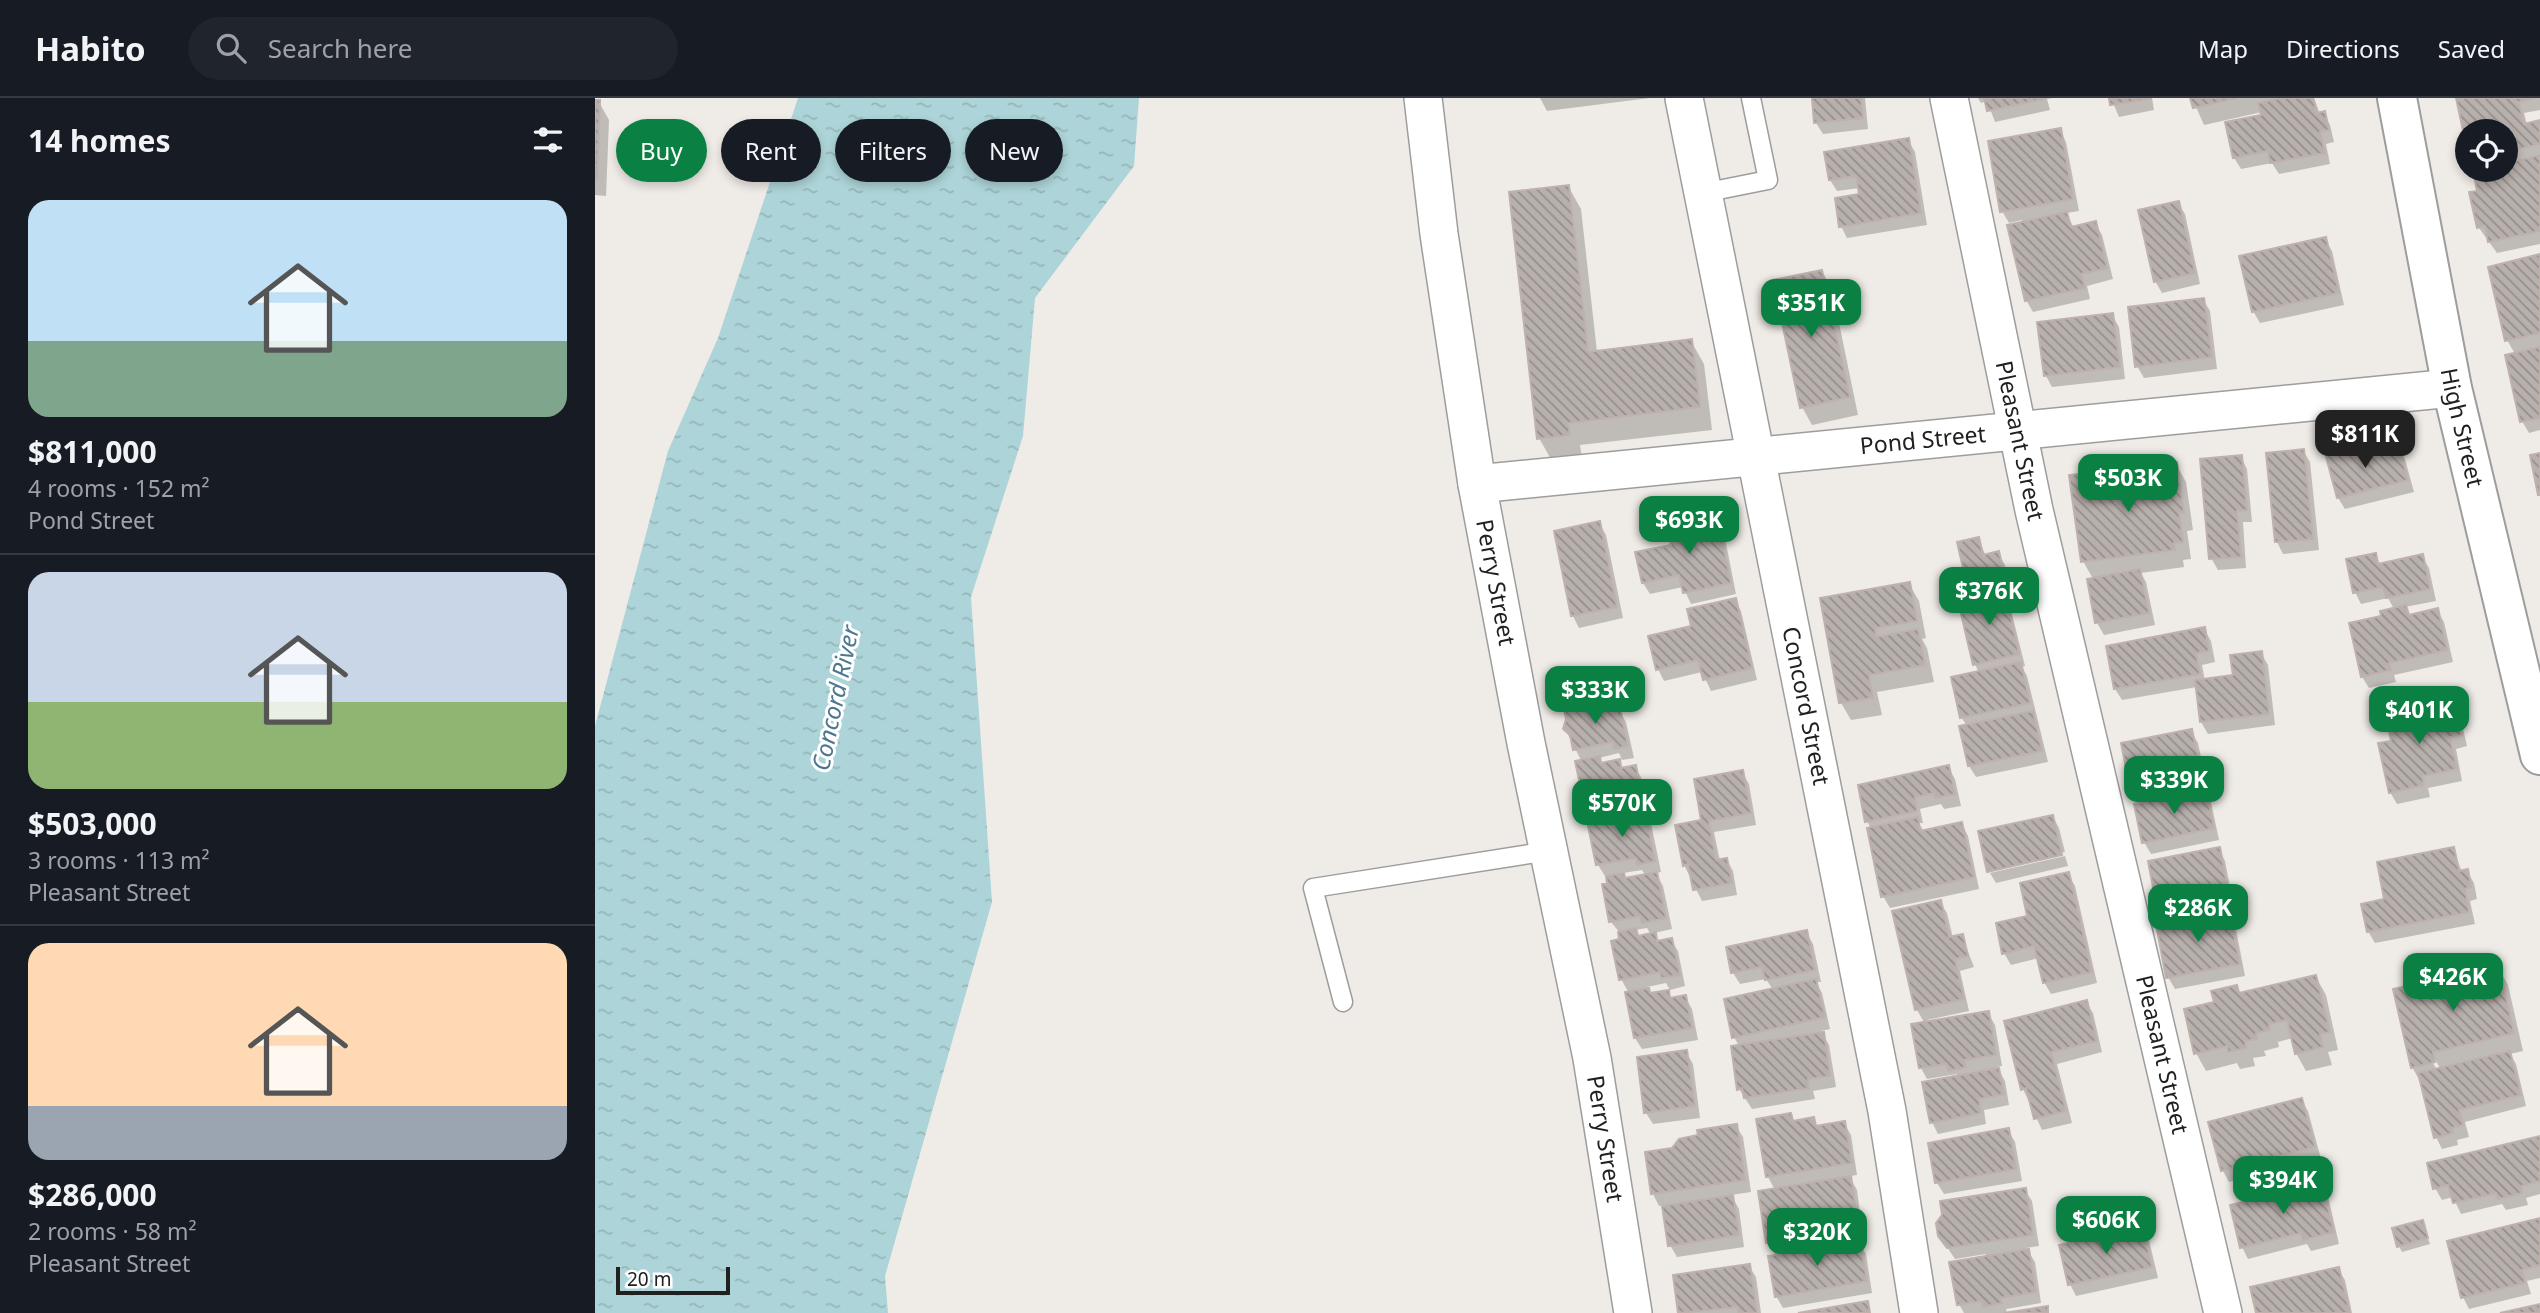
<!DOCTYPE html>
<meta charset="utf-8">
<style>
body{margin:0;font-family:"Noto Sans",sans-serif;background:#20242c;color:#f1f3f6;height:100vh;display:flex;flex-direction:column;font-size:26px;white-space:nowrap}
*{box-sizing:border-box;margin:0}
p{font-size:23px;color:#9ea1a6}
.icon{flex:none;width:38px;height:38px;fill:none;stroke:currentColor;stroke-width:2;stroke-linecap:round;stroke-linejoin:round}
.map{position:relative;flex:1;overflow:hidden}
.details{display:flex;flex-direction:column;background:#171b24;width:595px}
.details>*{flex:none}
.hud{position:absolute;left:21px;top:21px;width:665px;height:63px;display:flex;gap:14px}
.buttons{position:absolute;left:1860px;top:21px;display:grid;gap:14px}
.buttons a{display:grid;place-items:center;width:63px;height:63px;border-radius:50%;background:#171b24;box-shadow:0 4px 10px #0003;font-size:35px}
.scale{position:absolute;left:21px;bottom:18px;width:114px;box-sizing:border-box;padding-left:7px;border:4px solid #202020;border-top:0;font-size:19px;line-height:24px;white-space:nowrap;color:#202020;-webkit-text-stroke:5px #fff;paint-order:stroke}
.price{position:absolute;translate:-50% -60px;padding:0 16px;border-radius:14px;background:#0b8043;color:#fff;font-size:23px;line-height:46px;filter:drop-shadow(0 2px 4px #0008)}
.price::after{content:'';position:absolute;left:50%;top:42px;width:21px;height:16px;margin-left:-10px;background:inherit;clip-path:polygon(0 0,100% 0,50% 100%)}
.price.on{background:#222;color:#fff}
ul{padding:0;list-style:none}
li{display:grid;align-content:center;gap:14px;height:371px;padding:0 28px}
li+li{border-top:2px solid #363941}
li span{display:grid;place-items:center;height:217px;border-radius:21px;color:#555}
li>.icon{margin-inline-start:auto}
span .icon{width:126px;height:126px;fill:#fffc;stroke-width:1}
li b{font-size:30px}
h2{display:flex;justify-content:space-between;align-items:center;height:84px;padding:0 28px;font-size:30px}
.chip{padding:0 24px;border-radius:32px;background:#171b24;box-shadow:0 4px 10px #0003;font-size:24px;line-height:63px}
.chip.on{background:#0b8043;color:#fff}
header{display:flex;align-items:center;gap:42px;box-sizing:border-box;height:98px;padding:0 35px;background:#171b24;border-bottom:2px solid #363941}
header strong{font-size:33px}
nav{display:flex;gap:38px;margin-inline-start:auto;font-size:24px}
.search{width:490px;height:63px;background:#20242c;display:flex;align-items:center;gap:18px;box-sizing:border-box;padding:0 24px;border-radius:38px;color:#9ea1a6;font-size:26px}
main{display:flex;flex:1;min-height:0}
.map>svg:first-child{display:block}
.water{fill:url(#water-ripples)}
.shadow{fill:#0003;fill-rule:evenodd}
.building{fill:url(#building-back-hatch);stroke:#bfb1ab;stroke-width:2}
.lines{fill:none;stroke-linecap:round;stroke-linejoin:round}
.service-casing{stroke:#9d9d9d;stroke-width:21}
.minor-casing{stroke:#9d9d9d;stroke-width:40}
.tertiary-casing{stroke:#9d9d9d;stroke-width:42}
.service{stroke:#fff;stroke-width:18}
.minor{stroke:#fff;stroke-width:37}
.tertiary{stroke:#fff;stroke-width:38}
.labels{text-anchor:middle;stroke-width:6;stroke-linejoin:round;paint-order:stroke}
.street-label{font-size:23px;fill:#202020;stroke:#fff}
.water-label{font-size:24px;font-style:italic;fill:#4c778f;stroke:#fff}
</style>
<header>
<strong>Habito</strong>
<div class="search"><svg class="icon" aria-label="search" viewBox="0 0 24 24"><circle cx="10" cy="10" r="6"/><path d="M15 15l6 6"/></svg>Search here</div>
<nav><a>Map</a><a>Directions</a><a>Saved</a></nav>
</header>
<main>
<section class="details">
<h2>14 homes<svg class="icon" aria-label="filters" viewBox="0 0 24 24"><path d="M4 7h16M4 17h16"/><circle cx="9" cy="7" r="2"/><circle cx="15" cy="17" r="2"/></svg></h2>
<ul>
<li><span style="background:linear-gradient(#bfe0f5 65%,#7fa58c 0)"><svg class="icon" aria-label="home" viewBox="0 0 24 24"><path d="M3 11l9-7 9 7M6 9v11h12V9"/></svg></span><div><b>$811,000</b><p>4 rooms · 152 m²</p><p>Pond Street</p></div></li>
<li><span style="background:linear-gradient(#c9d6e8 60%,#8fb573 0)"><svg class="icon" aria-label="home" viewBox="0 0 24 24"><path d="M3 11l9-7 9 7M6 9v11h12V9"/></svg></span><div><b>$503,000</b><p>3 rooms · 113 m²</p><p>Pleasant Street</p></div></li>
<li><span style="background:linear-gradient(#ffd9b3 75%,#9aa5b1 0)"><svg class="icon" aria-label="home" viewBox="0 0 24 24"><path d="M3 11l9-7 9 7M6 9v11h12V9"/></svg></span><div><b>$286,000</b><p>2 rooms · 58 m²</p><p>Pleasant Street</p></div></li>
</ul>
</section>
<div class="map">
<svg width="1945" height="1215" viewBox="0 0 1945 1215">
<defs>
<pattern id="water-ripples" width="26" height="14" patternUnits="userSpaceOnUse" patternTransform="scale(1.75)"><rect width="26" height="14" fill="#add4d8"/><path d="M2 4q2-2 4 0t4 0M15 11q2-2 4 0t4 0" fill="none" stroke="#95b6b9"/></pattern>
<pattern id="building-back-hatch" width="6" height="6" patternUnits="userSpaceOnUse" patternTransform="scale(1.75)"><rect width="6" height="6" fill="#b8b0ad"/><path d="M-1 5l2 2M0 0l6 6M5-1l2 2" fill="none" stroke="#958f8c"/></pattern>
</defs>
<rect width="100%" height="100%" fill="#efebe7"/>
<!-- water -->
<path class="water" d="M203,0H544L539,68L440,200L428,338L376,499L397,804L290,1178L293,1215H0V628L73,353L123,240Z"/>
<!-- shadow -->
<path class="shadow" d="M945,0H1055L952,13Z
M1219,0H1270L1273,31L1228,36L1221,25Z
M1383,0H1458L1452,1L1455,12L1400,24L1392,3L1386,5Z
M1516,0H1557L1559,12L1524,19Z
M1597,0H1719L1725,16L1729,15L1735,27L1739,44L1731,46L1735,66L1684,76L1677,65L1646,71L1639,60L1668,18L1667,14L1609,27Z
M1863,0H1945V12L1929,15L1932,27L1945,24V146L1902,155L1884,130L1876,95L1884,94L1880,73L1911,72V67L1923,64L1920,59L1911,61V33H1872V43Z
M0,4H4L14,22L11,98L0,97Z
M1465,32L1471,44L1484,113L1471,115L1479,130L1500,125L1507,137L1518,181L1492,188L1495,201L1438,214L1431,202L1427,122L1414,125L1407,113Z
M1313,42L1320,54L1332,127L1252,140L1246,128L1266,98L1265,90L1242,93L1235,82Z
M973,88L986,111L1002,254L1096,243L1109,266L1117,332L985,347L987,360L957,363L944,340Z
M1583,105L1590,116L1605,186L1567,195L1560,183Z
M1730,141L1737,153L1749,207L1665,225L1658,213Z
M1945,158V332L1934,335L1927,323L1920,256L1912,242Z
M1227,173L1237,191L1263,317L1217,327L1207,309Z
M1608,201L1615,213L1622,271L1549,280L1542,268Z
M1517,217L1524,229L1530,281L1457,289L1451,278Z
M1803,349L1810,361L1819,394L1750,411L1743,400L1757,350L1763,360Z
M1708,352L1715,364L1724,452L1688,456L1682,444Z
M1646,359L1652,371L1657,424H1648L1651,470L1623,472L1616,460Z
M1581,366L1591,384L1598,432L1592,433L1596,461L1588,462L1589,469L1546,475L1551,484L1560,527L1509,537L1502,525L1494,482L1498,481L1488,463L1515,374L1525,391L1527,406L1546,404Z
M1121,419L1128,430L1141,496L1096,506L1088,489L1055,496L1048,485L1042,456L1078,448Z
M1004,425L1011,437L1028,520L984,530L978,518L961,434Z
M1383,441L1391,458L1403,455L1410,467L1417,499L1413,500L1430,568L1427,569L1432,578L1453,664L1381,679L1374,668L1366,630L1372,628L1366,619L1384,575L1380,566L1379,501L1364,446Z
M1780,457L1786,467L1827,458L1834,470L1841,503L1810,509L1816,518L1842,512L1849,524L1858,564L1799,577L1801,584L1774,590L1767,579L1756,526L1789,519L1799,511L1793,500L1766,506L1760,494Z
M1314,486L1324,503L1331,540L1327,541L1332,550L1339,584L1282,594L1287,617L1256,622L1246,605L1227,502Z
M1140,502L1146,513L1162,582L1116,593L1107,574L1069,583L1063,571L1098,529Z
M1609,531L1616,543L1620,564L1607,567L1610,583L1640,579L1666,555L1673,567L1680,627L1613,636L1606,624L1602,589L1527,602L1520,591Z
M1011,605L1016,614L1024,612L1031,624L1039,660L1027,662L1024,655L1004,660L1007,666L1024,663L1029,671L1040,669L1047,681L1054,717H1051L1056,725L1066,774L1061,775L1068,788L1077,831L1059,835L1065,844L1076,842L1083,853L1090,888L1075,892L1071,885L1052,889L1056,897L1073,894L1077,901L1090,899L1097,911L1103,942L1047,951L1040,940L1034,895L1026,881L1025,835L1016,824L1009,788L1015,787L1012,778H1010L1003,767L994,725L1000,724L992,710L982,665L987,664L970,631ZM1047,772L1051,778L1032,782L1028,775ZM1052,830L1056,837L1044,839L1040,832Z
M1859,606L1865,617L1872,648L1861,651L1867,683L1833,690L1835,699L1802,706L1795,694L1798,644Z
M1596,633L1603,645L1611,683L1542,697L1536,685Z
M1353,669L1360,681L1366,708L1349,711L1346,706L1325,711L1328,725H1324L1329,734L1367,726L1373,738L1384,791L1295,810L1288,798L1276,731L1272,723Z
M1147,674L1154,686L1161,727L1119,734L1125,763L1131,761L1138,773L1142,797L1107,803L1089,767L1108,723Z
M1610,693L1616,704L1624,742L1556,756L1549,744Z
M1458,719L1464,730L1470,754L1395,771V775L1385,735Z
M1624,751L1630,763L1638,804L1569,816L1562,805Z
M1858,751L1867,774L1872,773L1879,785L1882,801L1875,803L1880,826L1780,845L1773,833L1791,803Z
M1470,758L1473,768L1401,785L1395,775Z
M1473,776L1480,788L1502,885L1456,896L1449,884L1444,860L1416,867L1409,855L1434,819Z
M1345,804L1352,815L1358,840L1367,838L1379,869L1365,873L1374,913L1332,922L1333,925L1393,915L1400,927L1407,968L1402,969L1410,983L1414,1007L1389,1012L1391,1026L1343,1036L1337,1024L1362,980V976L1332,981L1326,970L1330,926L1322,912Z
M1633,814L1640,826L1650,878L1580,891L1573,879Z
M1211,834L1218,846L1226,884H1221L1227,895L1235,931L1226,933L1234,947L1241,989L1218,993L1220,1001L1157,1011L1144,991V948L1139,939L1178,892L1171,881L1145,886L1138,875Z
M1903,869L1913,887L1928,953L1915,956L1921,966L1931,1008L1870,1024L1874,1039L1862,1042L1863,1047L1847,1051L1841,1039L1828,988L1817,969ZM1837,956L1846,972H1842L1834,958Z
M1721,879L1731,897L1743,952L1733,954L1737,967L1711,973L1701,955L1698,940L1683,944L1684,949L1669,953L1671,958L1658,960L1660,968L1645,971L1642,965L1611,973L1601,955L1621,906L1641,889L1646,896Z
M1491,904L1498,915L1507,954L1462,966L1477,1025L1447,1032L1428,991Z
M1091,954L1098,966L1105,1020L1058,1026L1051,1015L1044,960Z
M1706,1002L1713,1013L1726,1061L1634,1084L1628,1073L1615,1025Z
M1195,1017L1200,1024L1218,1021L1223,1030L1249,1025L1256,1037L1262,1077L1254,1078L1262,1092L1267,1130L1197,1141L1199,1155L1264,1144L1271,1156L1277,1195L1188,1210L1181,1198V1158L1173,1144L1180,1092L1173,1079L1163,1023Z
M1141,1028L1148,1039L1156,1094L1136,1097L1144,1111L1149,1149L1082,1159L1075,1147L1069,1107L1064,1108L1058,1096L1052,1055L1078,1052Z
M1413,1032L1420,1044L1427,1083L1349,1096L1342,1085Z
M1945,1039V1096L1931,1100L1933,1107L1911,1112L1907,1106L1866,1116L1858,1099L1847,1102L1840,1090Z
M1726,1087L1733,1098L1744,1146L1716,1153L1712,1146L1653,1161L1647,1149Z
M1430,1092L1437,1103L1444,1148L1431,1150L1440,1164L1446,1205L1411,1211L1412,1215H1369L1364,1206L1391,1156L1360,1161L1344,1137Z
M1945,1122V1180L1932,1183L1936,1196L1874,1211L1868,1199Z
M1827,1124L1835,1146L1807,1154L1804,1148Z
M1547,1130L1554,1142L1563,1180L1481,1198L1475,1186Z
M1154,1168L1161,1179L1166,1215H1085L1080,1179Z
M1743,1171L1750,1182L1757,1215H1663Z"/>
<!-- building -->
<path class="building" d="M1217,0H1266L1268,20L1219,25Z
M1389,0H1449V1L1392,13Z
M1514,0H1554V1L1515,7Z
M1595,0H1642L1598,10Z
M1686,0H1718L1722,15L1730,13L1734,32L1725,34L1730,55L1675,65L1673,53L1638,60L1630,24L1666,17L1663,5Z
M1861,0H1940L1924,4L1929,26L1945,22V46L1915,53L1911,48V33H1872V51Z
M0,2H5L2,81H0Z
M1466,30L1478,101L1405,114L1393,43Z
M1314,40L1326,115L1244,129L1240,100L1264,96L1261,78L1234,82L1229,54Z
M1945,57V133L1893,144L1890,128L1882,130L1874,94L1882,93L1878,72H1911V65Z
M974,87L993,254L1097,241L1105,309L973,325L975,337L942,341L914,94Z
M1584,103L1600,175L1559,184L1543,112Z
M1472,114L1476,129L1501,123L1512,170L1486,176L1490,190L1430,203L1412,127Z
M1731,139L1744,195L1657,214L1644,158Z
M1945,156V235L1910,243L1893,169Z
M1227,172L1255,299L1205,310L1178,182Z
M1609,200L1617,259L1540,269L1533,209Z
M1518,215L1525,269L1449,278L1442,224Z
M1945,249V320L1925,324L1910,257Z
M1804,347L1813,382L1742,400L1730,355L1758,348L1761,359Z
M1709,351L1718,441L1680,444L1671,355Z
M1945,355V397H1943L1935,357Z
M1647,357L1652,412L1642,413L1646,459L1614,461L1605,361Z
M1582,364L1589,415H1584L1588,444L1579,445L1580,452L1486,464L1474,377L1516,372L1520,405L1544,402L1540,370Z
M1122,417L1136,485L1088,495L1084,477L1047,485L1040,454L1076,447L1072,427Z
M1005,423L1022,509L976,518L959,433Z
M1384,439L1388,457L1404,453L1412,488L1374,496L1362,444Z
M1781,455L1783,466L1828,456L1835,491L1791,500L1788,489L1758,495L1751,461Z
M1545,471L1554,515L1500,525L1492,481Z
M1315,484L1322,523L1280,530L1281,539L1323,531L1330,567L1274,577L1278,600L1244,605L1225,500Z
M1410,492L1424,556L1378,567L1363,503Z
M1141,500L1157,570L1108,582L1103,562L1061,572L1053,538L1096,528L1092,511Z
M1811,507L1814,517L1843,510L1852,552L1794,565L1796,572L1766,579L1754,525L1786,518L1785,513Z
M1610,529L1614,553L1601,555L1605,576L1519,591L1511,548Z
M1667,553L1674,616L1605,624L1600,582L1638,577L1635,557Z
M1426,564L1435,605L1365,620L1356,579Z
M1011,603L1014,613L1025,610L1033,648L1019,651L1018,644L978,652L975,637L968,631L971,621L969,612Z
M1859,604L1867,637L1855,639L1862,671L1827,678L1829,687L1794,695L1783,645L1796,643L1791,619Z
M1438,613L1447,653L1373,668L1364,628Z
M1597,631L1605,671L1534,686L1526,645Z
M1005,658L1006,665L1025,661L1026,670L1041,667L1048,705L1031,709L1029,702L990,710L980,663Z
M1354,667L1360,696L1340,700L1339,695L1320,699L1322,713L1270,724L1263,687Z
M1148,672L1156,715L1114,723L1121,762L1132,760L1137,785L1098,792L1093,766L1088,768L1080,727L1106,722L1099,681Z
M1611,691L1619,730L1547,745L1539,706Z
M1050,712L1060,763L1042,767L1041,760L1001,767L992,723Z
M1458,717L1467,757L1392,774L1383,733Z
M1323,719L1325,733L1367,724L1379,779L1286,799L1272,730Z
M1625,749L1633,792L1561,805L1553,763Z
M1859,749L1864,773L1873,771L1876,789L1870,791L1874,814L1772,834L1766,806L1789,801L1782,764Z
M1062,774L1071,820L1047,825L1045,818L1014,824L1007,786H1012L1011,778L1029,775L1030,780Z
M1474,774L1497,874L1448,885L1439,848L1407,856L1401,825L1432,818L1425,785Z
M1346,802L1354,839L1368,836L1373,858L1360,861L1369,901L1320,912L1297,813Z
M1634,812L1645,866L1571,880L1561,826Z
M1041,830L1043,838L1061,834L1062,843L1077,840L1085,877L1066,880L1065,874L1024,882L1016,843L1024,841L1023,834Z
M1212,832L1220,872L1170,882L1167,869L1136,875L1131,849Z
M1904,867L1919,935L1838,954L1840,964L1816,970L1798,891Z
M1721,877L1735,934L1725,936L1728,949L1700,956L1692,922L1674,926L1675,932L1661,935L1662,941L1650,943L1651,950L1633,954L1632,948L1599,956L1589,911L1619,904L1616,893L1642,887L1644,895Z
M1221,881L1230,919L1137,940L1129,901Z
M1054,890L1055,895L1074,892L1075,900L1091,897L1097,930L1039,940L1030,894Z
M1492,902L1502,943L1456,954L1471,1013L1439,1021L1431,990L1426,992L1409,923Z
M1394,913L1401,957L1369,962L1371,969L1353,973L1352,966L1324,970L1316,926Z
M1229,934L1235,978L1213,981L1214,990L1149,1000L1147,990L1142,992L1136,948Z
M1092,952L1100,1008L1049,1015L1042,959Z
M1915,953L1926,997L1864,1012L1868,1027L1857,1030L1858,1035L1839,1040L1823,975Z
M1404,970L1409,996L1384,1001L1386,1015L1335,1025L1327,984Z
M1707,1000L1720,1049L1626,1073L1613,1024Z
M1196,1015L1198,1023L1219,1019L1221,1028L1250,1023L1257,1065L1171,1079L1161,1021Z
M1142,1026L1150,1082L1056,1096L1050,1054L1077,1050L1084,1041L1103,1037L1102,1032Z
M1414,1030L1421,1071L1340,1085L1333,1045Z
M1945,1038V1083L1926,1088L1927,1095L1903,1101L1901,1095L1858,1105L1853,1087L1838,1091L1832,1065Z
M1256,1078L1262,1119L1191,1130L1193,1141L1171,1145L1163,1093Z
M1727,1085L1739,1134L1708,1142L1706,1135L1645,1150L1635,1107Z
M1431,1090L1438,1137L1352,1150L1343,1138L1341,1125L1347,1117L1345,1103Z
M1138,1097L1144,1137L1073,1148L1067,1108Z
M1945,1120V1167L1927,1172L1930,1185L1866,1200L1852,1143Z
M1828,1122L1833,1140L1802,1149L1797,1130Z
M1548,1128L1557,1169L1473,1187L1464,1147Z
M1265,1142L1272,1183L1180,1199L1173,1158Z
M1434,1151L1441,1194L1405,1200L1407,1205L1388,1209L1387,1203L1362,1207L1354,1164Z
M1155,1166L1162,1215H1143V1209L1083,1215L1078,1177Z
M1744,1169L1755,1215H1661L1655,1189Z
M1273,1203L1275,1215H1203Z
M1945,1206V1215H1905Z
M1453,1208V1215H1409Z"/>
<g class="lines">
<!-- service casing -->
<g class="service-casing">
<path id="service" d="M1108,95L1173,82L1156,0
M748,904L718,790L954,753"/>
</g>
<!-- minor casing -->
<g class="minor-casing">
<g id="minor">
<path id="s1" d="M828,0L844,136L882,386L931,645L997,960L1038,1215"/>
<path id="s2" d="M1089,0L1292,1013L1324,1215"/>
<path id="s3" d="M1354,0L1439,412L1628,1215"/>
<path id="s4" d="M882,386L1857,290"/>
</g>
</g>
<!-- tertiary casing -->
<g class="tertiary-casing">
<g id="tertiary">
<path id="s5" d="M1802,0L1857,290L1945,657"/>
</g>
</g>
<!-- service -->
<use href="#service" class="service"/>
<!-- minor -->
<use href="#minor" class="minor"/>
<!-- tertiary -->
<use href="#tertiary" class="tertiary"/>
</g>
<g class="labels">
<!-- street labels -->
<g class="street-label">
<text dy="8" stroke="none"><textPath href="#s5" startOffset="336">High Street</textPath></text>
<text dy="8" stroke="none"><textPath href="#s4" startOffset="448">Pond Street</textPath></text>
<text dy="8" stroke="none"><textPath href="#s3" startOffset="350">Pleasant Street</textPath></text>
<text dy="8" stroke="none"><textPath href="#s1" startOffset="490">Perry Street</textPath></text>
<text dy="8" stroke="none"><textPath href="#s2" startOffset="620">Concord Street</textPath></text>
<text dy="8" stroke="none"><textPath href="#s3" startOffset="980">Pleasant Street</textPath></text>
<text dy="8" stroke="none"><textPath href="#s1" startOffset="1057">Perry Street</textPath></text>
</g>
<!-- water labels -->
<g class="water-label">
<text transform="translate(241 600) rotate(-78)" y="8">Concord River</text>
</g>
</g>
</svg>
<div class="buttons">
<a><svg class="icon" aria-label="locate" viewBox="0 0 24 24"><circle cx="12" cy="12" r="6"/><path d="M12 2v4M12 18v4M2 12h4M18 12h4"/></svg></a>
</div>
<div class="scale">20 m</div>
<b class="price" style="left:1216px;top:241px">$351K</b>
<b class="price on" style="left:1770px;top:372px">$811K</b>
<b class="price" style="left:1533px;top:416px">$503K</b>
<b class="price" style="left:1094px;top:458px">$693K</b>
<b class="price" style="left:1394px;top:529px">$376K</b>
<b class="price" style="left:1000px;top:628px">$333K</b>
<b class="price" style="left:1824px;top:648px">$401K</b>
<b class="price" style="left:1579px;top:718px">$339K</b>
<b class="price" style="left:1027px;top:741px">$570K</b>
<b class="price" style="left:1603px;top:846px">$286K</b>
<b class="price" style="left:1858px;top:915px">$426K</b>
<b class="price" style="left:1688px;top:1118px">$394K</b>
<b class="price" style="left:1511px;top:1158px">$606K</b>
<b class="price" style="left:1222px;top:1170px">$320K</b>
<div class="hud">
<a class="chip on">Buy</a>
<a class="chip">Rent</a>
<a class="chip">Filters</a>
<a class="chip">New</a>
</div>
</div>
</main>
